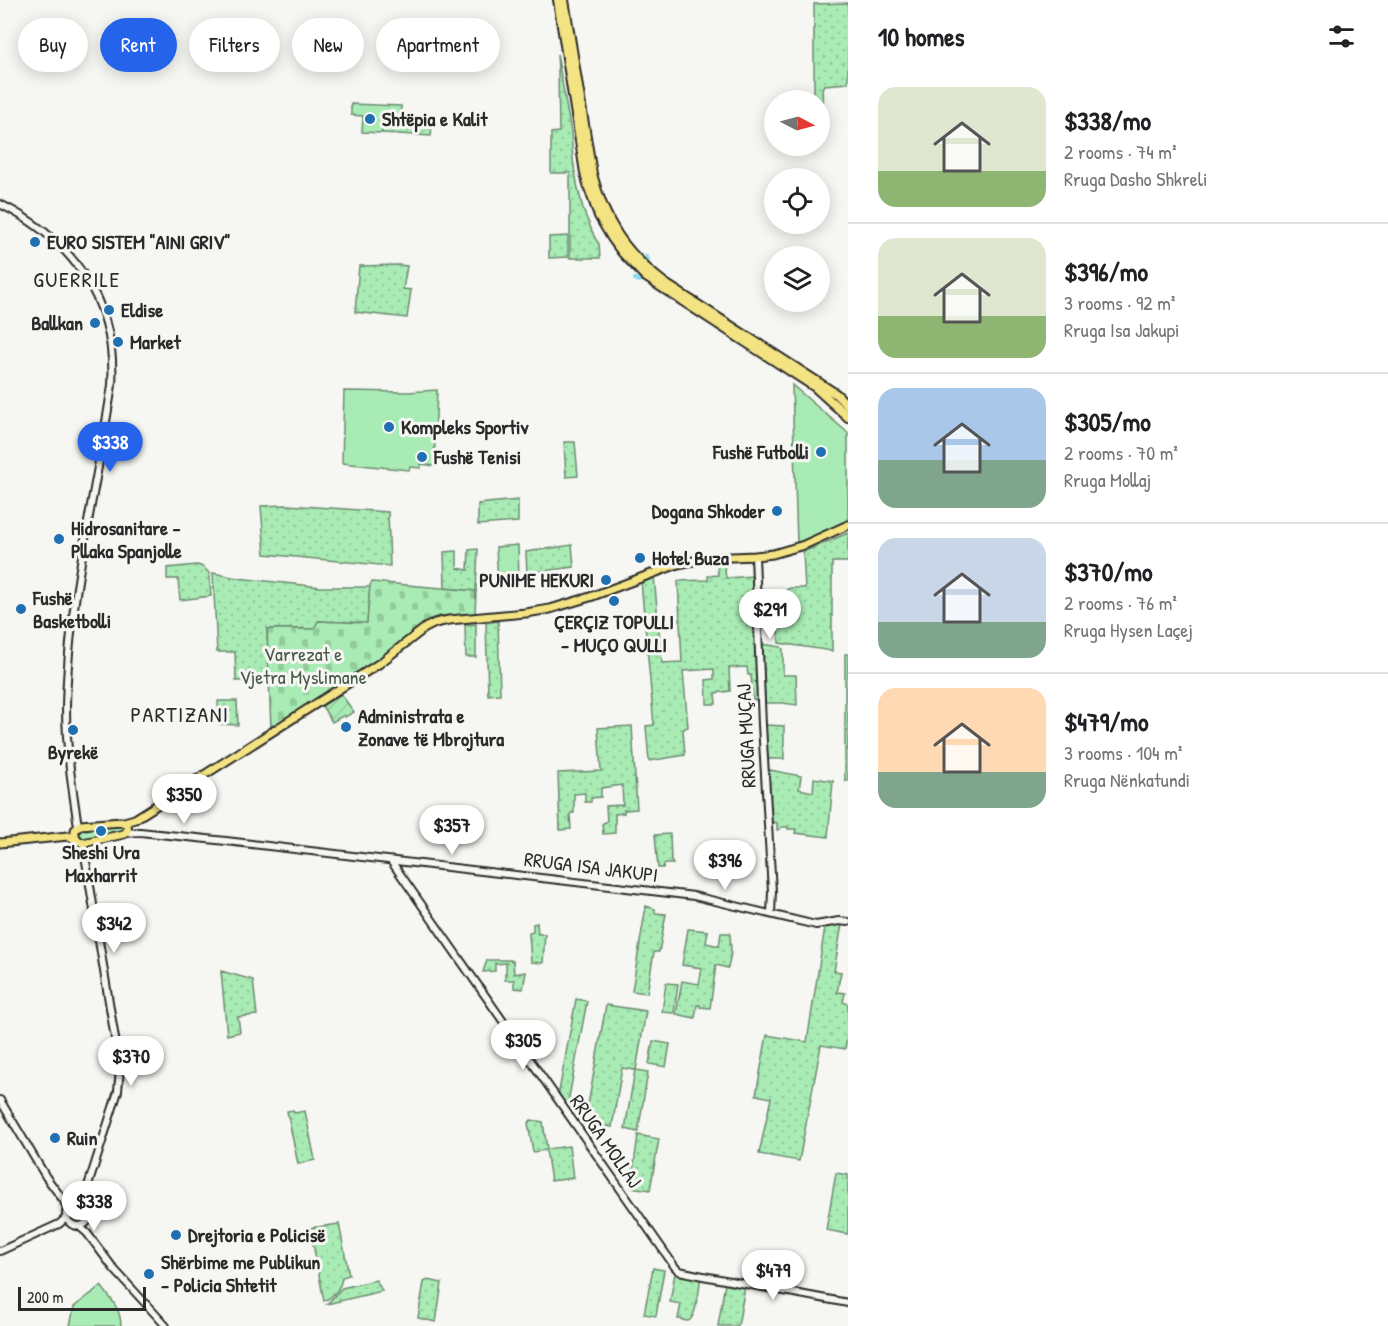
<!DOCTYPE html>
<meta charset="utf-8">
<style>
body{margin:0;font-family:"Patrick Hand",sans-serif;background:#f6f6f6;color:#202124;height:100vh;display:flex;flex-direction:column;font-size:22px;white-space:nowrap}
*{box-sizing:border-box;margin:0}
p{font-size:20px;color:#757577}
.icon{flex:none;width:33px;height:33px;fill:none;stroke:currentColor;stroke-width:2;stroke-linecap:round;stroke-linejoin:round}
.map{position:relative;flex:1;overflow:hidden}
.panel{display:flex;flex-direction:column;background:#fff;width:540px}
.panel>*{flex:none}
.guide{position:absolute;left:18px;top:18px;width:570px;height:54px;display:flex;gap:12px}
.needle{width:39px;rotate:96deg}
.tools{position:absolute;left:764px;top:90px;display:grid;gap:12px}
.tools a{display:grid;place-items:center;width:66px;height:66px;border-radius:50%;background:#fff;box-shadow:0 3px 15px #0003;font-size:30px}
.scale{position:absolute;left:18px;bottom:15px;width:128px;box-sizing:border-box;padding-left:6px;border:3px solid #2b2b2b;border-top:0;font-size:16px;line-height:21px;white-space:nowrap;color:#2b2b2b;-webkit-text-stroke:4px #f6f6f2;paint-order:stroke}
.price{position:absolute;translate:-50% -51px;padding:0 14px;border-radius:21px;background:#fff;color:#222;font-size:20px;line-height:39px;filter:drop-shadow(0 2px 3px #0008)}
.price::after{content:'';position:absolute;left:50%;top:36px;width:18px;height:14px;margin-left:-9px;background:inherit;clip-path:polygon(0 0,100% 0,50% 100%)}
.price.active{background:#2563eb;color:#fff}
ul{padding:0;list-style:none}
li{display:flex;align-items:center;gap:18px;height:150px;padding:0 30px}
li+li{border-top:2px solid #e0e0e0}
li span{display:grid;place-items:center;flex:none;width:168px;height:120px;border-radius:18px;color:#555}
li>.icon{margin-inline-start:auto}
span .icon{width:72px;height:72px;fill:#fffc;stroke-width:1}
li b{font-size:26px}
h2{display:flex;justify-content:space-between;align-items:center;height:72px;padding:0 30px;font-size:26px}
.chip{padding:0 21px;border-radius:27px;background:#fff;box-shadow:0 3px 15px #0003;font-size:21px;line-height:54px}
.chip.active{background:#2563eb;color:#fff}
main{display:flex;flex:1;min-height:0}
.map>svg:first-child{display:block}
.grass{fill:url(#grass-dots);stroke:#6a8b70;stroke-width:1.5}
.cemetery{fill:url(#cemetery-stones);stroke:#6a8b70;stroke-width:1.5}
.garden{fill:url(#garden-furrows);stroke:#6a8b70;stroke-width:1.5}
.pitch{fill:#a9ebb4;stroke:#6a8b70;stroke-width:1.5}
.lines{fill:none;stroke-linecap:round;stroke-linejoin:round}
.canal{stroke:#8ed9ef;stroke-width:4.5}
.secondary-casing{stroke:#2b2b2b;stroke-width:10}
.primary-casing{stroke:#2b2b2b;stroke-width:11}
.highway-casing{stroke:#2b2b2b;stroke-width:12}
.secondary{stroke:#f6f6f2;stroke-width:6}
.primary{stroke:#f4e382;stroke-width:7}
.highway{stroke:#f4e382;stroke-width:8}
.poi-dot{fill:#1f6fb2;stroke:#f6f6f2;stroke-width:2}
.labels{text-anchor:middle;stroke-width:6;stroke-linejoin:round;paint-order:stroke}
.poi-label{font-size:20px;font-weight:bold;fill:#2b2b2b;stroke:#f6f6f2;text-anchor:start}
.park-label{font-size:20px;fill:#4a5b4d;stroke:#f6f6f2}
.street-label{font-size:20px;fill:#2b2b2b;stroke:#f6f6f2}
.quarter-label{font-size:22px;letter-spacing:1.5px;fill:#2b2b2b;stroke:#f6f6f2}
</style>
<main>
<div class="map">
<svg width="848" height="1326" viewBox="0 0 848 1326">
<defs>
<pattern id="grass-dots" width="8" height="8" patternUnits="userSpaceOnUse" patternTransform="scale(1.5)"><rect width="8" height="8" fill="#a9ebb4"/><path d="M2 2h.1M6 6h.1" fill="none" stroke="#92ca9b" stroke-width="1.8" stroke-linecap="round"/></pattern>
<pattern id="cemetery-stones" width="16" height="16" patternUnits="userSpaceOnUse" patternTransform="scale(1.5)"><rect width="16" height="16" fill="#a9ebb4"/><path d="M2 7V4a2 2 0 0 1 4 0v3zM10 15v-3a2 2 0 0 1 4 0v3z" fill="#92ca9b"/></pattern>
<pattern id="garden-furrows" width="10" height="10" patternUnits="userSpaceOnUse" patternTransform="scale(1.5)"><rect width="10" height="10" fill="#a9ebb4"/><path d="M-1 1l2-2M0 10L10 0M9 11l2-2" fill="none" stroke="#92ca9b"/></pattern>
</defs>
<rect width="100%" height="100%" fill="#f6f6f2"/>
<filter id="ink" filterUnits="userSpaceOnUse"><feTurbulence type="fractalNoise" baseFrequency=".0167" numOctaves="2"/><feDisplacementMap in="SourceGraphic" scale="12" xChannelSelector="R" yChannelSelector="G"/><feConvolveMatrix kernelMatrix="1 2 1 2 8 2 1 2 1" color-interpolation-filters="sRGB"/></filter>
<g filter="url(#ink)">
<!-- grass -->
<path class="grass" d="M848,3V83L824,85L822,89L823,106L819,103V100L814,99V4Z
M557,54L571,132L573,160L578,189L584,212L595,238L599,244L600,258H570V173H551V133L559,132L558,71Z
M568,236V257L549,258V237Z
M399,265L407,266L403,289L411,290L407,318L355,312L359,266Z
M564,442H575L578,476L566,477Z
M518,500V522L478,525V504Z
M287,505L388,512L390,566L265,554L261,506Z
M848,533V562H832V651L779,643L775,592H783L790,588H805L803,552Z
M572,545L574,567L527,573L526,552Z
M478,549L476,591L445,588L444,552L457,551V568L468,570L469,550Z
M719,563H724L726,578L752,576L758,700H753L751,675H748L747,667L729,668L730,691L715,693L716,704H707V701L706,680L714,679V669L683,671L688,727L685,728L683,730L685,755L649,761L646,726L654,725L641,581L654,576L662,663L682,662L678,581L708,580V576L718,575L717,564Z
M197,565L203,567L209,573L211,596L180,600L178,579H167V568Z
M213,573L237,578L321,587H370L367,623L319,621L314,629H267L269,680L236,681L235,652H217Z
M498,621L500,694L488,695L486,623Z
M476,624V657H466L465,625Z
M762,644L781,647L783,649V675H796L797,705L783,703H764Z
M845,654H848V781L845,780Z
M218,701H237L238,725L219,724Z
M765,725L784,726V759H767Z
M632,726L637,809L624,810V813L615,814V833L603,834L602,824L607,821L606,806L623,805L622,785L601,788V797L591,798V802H585V793L574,794V813H571L570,815L571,829L560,830L558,773L601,771L598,728Z
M770,770L801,776L799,789L813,792L814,778L833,781L828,837L795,833L796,829H788V827H781L780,829L777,830V823L771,822L768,774V771Z
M121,825L123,828L120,833L84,841L80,840L77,832L80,828Z
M670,834L671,861L673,864H664L663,868H658L655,835Z
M646,906L655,909V913L666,914L659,952H654L647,993L632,991Z
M537,923L538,934H545L543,963L531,962L529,933L533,932V924Z
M836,924H842L834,971L841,972L837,992L845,993L843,1002L848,1004V1032L845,1049L821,1045L799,1161L759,1154L771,1098L756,1095L767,1035L807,1042L825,927Z
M688,929L708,931L706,943L719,946L721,933H730L731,952L728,968L716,965L710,1008L700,1007V1005H697L695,1018L676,1014L682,981L699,984L702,968L682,965Z
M487,960H511V961H513L514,974L526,972L523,989L514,988V980H505V973H506V963L495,964V971L483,972Z
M221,971L253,980L257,1015L238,1017L240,1032L227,1035Z
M666,983L678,984L674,1013L662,1012Z
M576,999L587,1001L567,1108L558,1097Z
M606,1005L646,1011L636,1070L648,1072L638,1132L625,1129L635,1070L622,1068L612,1127L585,1122Z
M653,1041L670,1044L666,1067L649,1064Z
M293,1110L294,1113L305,1111L315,1160L298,1164L287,1111Z
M531,1120L543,1122L547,1149L569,1146L573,1178L551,1181L546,1150L533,1152L528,1123Z
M638,1135L659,1139L650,1190L631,1187Z
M836,1173L848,1175V1234L826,1230Z
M339,1224L349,1275L342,1277C341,1288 334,1296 324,1301L310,1228Z
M653,1268L664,1270L656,1316L644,1314Z
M675,1273L700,1279C700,1286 696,1319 688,1321C685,1321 681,1319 678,1319L681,1304L670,1302Z
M376,1280L382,1291L327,1304L342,1288Z
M428,1280L442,1283L436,1322L418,1318L424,1282Z
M725,1283L745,1287L738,1326H718Z"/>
<!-- cemetery -->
<path class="cemetery" d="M372,582L476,591L475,614L440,616L430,619L376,661L271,728L267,629H314L318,621L367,623L370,585Z"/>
<!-- garden -->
<path class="garden" d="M383,117L429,119V124L432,125L431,136L382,133Z
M341,694L354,712L345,717L344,715L332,722L322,706Z"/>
<!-- pitch -->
<path class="pitch" d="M351,104L401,106V117H383L382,133L362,132L363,116L351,115Z
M792,385L848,433V520L797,543Z
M437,390L434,466L421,464V468L410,467L409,470L342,463L344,391L408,392Z
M518,545L519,581L498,583L496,547Z
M101,1286C111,1299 121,1309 121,1326H70L74,1307Z"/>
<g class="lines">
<!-- canal -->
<path class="canal" d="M646,257L648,260
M635,279L639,281L642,279"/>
<!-- secondary casing -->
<g class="secondary-casing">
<path id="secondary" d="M0,204C73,240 117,302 112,385C96,492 68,599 66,707C66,747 72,787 78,826
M755,556L762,725L772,891L771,914
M126,833L140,832L226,841L694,896L816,925L839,921L848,922
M391,861L675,1267L679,1271L703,1276L848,1303
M0,1100L46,1177L64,1201L67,1209
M66 1214a12 12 0 1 1 24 0a12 12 0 1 1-24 0Z
M78,1202L86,1192L115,1101L118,1091L120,1069L83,843
M80,1227L87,1233L114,1269L166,1326
M0,1251L59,1224L66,1218"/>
</g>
<!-- primary casing -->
<g class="primary-casing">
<path id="primary" d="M122,822C129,824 129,830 124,834L83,843C77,841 74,837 75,830L80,825Z
M124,822L135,819L380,663L425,628L435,623L449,620L526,613L550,609L590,597L678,564L709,558L755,556L773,554L804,545L848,525
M0,843L68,836L77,840"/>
</g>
<!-- highway casing -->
<g class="highway-casing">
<path id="highway" d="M558,0L585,173L589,188L599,216L612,238L622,252L646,277L815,387L848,417
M564,0L592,174C605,223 624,252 664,283L813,379L836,394L848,406"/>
</g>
<!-- secondary -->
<use href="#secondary" class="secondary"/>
<!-- primary -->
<use href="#primary" class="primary"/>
<!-- highway -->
<use href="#highway" class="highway"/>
</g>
</g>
<!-- markers -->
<g class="poi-dot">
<circle cx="370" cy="119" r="6"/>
<circle cx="35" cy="242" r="6"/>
<circle cx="109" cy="310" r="6"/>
<circle cx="95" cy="323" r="6"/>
<circle cx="118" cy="342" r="6"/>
<circle cx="389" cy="427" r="6"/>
<circle cx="821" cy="452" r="6"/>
<circle cx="422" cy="457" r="6"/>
<circle cx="777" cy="511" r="6"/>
<circle cx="59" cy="539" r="6"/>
<circle cx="640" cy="558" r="6"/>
<circle cx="606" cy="580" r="6"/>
<circle cx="614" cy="601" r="6"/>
<circle cx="21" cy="609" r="6"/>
<circle cx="346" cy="727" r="6"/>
<circle cx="73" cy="730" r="6"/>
<circle cx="101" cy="831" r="6"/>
<circle cx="55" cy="1138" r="6"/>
<circle cx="176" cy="1235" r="6"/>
<circle cx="149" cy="1274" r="6"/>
</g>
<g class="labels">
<!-- poi labels -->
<g class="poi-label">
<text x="382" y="126">Shtëpia e Kalit</text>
<text x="47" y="249">EURO SISTEM "AINI GRIV"</text>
<text x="121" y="317">Eldise</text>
<text x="83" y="330" text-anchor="end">Ballkan</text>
<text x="130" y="349">Market</text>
<text x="401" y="434">Kompleks Sportiv</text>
<text x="809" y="459" text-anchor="end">Fushë Futbolli</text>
<text x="434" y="464">Fushë Tenisi</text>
<text x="765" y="518" text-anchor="end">Dogana Shkoder</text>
<text x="71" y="535">Hidrosanitare -<tspan x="71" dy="23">Pllaka Spanjolle</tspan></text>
<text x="652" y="565">Hotel Buza</text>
<text x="594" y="587" text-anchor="end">PUNIME HEKURI</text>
<text x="33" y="605">Fushë<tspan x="33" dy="23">Basketbolli</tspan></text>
<text x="614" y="629" text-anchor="middle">ÇERÇIZ TOPULLI<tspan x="614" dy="23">- MUÇO QULLI</tspan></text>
<text x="358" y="723">Administrata e<tspan x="358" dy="23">Zonave të Mbrojtura</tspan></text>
<text x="73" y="759" text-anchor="middle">Byrekë</text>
<text x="101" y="859" text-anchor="middle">Sheshi Ura<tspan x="101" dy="23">Maxharrit</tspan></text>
<text x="67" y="1145">Ruin</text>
<text x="188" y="1242">Drejtoria e Policisë</text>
<text x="161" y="1269">Shërbime me Publikun<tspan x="161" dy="23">- Policia Shtetit</tspan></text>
</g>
<!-- park labels -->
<g class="park-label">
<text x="303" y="661">Varrezat e<tspan x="303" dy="23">Vjetra Myslimane</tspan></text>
</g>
<!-- street labels -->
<g class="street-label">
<text transform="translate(746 736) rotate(-93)" y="7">RRUGA MUÇAJ</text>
<text transform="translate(591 867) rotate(7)" y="7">RRUGA ISA JAKUPI</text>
<text transform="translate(606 1141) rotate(55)" y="7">RRUGA MOLLAJ</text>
</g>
<!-- quarter labels -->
<g class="quarter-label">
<text x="77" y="287">GUERRILE</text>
<text x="180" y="722">PARTIZANI</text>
</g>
</g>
</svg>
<div class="tools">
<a><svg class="needle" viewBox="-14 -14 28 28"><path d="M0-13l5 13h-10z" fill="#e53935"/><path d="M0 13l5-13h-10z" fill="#757577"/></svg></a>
<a><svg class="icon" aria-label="locate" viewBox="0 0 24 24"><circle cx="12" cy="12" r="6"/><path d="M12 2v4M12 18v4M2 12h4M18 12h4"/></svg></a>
<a><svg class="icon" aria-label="layers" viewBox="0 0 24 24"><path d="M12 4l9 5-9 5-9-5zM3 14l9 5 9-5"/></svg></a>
</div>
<div class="scale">200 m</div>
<b class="price active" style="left:110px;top:473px">$338</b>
<b class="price" style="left:770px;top:640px">$291</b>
<b class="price" style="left:184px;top:825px">$350</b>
<b class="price" style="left:452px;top:856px">$357</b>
<b class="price" style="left:725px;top:891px">$396</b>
<b class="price" style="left:114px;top:954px">$342</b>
<b class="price" style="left:523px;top:1071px">$305</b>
<b class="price" style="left:131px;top:1087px">$370</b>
<b class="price" style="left:94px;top:1232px">$338</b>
<b class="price" style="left:773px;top:1301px">$479</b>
<div class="guide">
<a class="chip">Buy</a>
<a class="chip active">Rent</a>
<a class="chip">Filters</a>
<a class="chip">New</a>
<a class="chip">Apartment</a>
</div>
</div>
<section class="panel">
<h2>10 homes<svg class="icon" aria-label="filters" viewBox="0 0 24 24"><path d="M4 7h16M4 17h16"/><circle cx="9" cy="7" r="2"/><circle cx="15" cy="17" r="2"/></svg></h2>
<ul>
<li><span style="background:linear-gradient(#dfe7d0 70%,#8fb573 0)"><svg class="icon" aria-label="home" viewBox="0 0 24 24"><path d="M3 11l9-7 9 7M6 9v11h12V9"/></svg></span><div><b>$338/mo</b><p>2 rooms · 74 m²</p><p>Rruga Dasho Shkreli</p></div></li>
<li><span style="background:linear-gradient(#dfe7d0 65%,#8fb573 0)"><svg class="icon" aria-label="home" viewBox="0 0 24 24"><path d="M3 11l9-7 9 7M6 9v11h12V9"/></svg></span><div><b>$396/mo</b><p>3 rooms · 92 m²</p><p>Rruga Isa Jakupi</p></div></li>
<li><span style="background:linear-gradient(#a9c7e8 60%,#7fa58c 0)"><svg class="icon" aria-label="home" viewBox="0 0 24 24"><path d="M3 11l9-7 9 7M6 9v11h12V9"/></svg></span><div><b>$305/mo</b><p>2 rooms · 70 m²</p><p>Rruga Mollaj</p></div></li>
<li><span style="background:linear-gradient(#c9d6e8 70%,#7fa58c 0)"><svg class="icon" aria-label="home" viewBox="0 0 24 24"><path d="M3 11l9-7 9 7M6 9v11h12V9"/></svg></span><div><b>$370/mo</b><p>2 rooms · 76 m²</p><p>Rruga Hysen Laçej</p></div></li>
<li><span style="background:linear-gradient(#ffd9b3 70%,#7fa58c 0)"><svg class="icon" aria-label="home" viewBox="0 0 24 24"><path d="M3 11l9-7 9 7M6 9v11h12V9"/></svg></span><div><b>$479/mo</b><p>3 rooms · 104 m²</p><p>Rruga Nënkatundi</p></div></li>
</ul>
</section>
</main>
